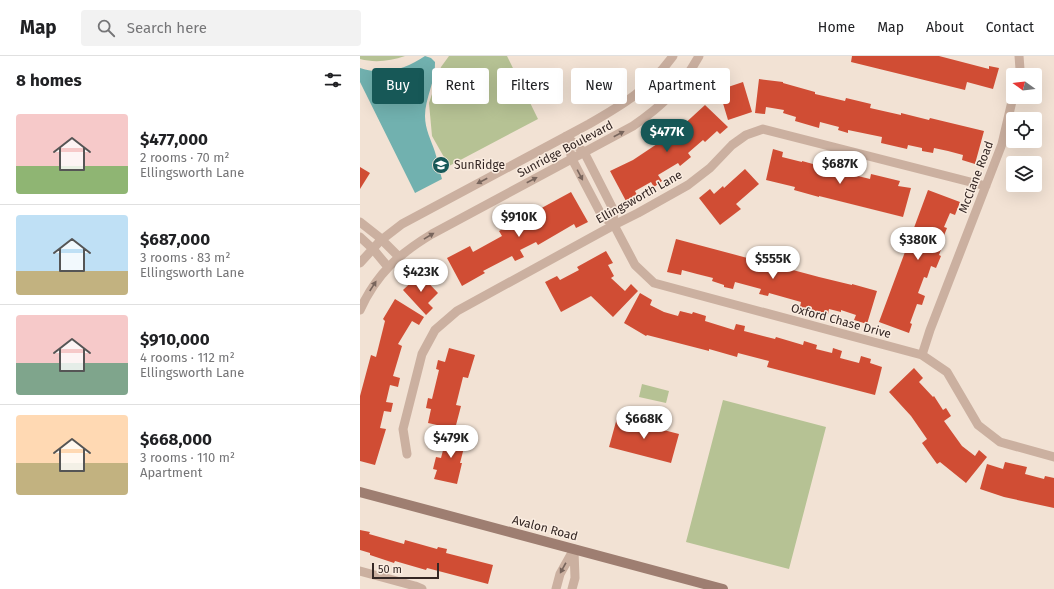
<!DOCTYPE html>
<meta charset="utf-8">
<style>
body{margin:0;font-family:"Fira Sans",sans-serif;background:#f2f2f2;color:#202124;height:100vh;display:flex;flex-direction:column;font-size:15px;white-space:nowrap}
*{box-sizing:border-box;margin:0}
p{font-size:13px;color:#757577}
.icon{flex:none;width:22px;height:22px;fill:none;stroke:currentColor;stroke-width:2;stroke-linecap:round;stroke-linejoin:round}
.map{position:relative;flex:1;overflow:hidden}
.drawer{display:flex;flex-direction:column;background:#fff;width:360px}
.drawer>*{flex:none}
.guide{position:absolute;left:12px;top:12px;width:380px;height:36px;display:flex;gap:8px}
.needle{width:26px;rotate:285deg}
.controls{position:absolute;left:646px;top:12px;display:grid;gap:8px}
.controls a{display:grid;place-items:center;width:36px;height:36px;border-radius:4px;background:#fff;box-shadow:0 4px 16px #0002;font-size:20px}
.scale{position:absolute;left:12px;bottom:10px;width:67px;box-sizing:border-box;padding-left:4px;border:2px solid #342724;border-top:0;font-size:11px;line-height:14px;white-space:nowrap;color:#342724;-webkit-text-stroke:3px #faece0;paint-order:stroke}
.price{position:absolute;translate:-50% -34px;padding:0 9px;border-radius:14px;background:#fff;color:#222;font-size:13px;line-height:26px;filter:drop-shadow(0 1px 2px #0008)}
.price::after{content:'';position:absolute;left:50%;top:24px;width:12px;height:9px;margin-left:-6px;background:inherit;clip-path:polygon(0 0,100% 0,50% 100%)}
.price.selected{background:#175857;color:#fff}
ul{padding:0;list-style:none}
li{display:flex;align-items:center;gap:12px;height:100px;padding:0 16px}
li+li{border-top:1px solid #e0e0e0}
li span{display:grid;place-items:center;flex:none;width:112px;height:80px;border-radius:4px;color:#555}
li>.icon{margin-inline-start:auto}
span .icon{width:48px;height:48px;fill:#fffc;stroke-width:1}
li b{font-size:17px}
h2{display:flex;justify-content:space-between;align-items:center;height:48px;padding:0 16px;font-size:17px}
.chip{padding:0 14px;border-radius:4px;background:#fff;box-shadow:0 4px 16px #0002;font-size:14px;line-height:36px}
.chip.selected{background:#175857;color:#fff}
header{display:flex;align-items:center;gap:24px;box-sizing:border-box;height:56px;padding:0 20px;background:#fff;border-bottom:1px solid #e0e0e0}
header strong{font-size:19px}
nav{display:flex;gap:22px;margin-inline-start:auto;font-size:14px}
.search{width:280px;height:36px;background:#f2f2f2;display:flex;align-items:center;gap:10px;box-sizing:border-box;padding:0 14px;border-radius:4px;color:#757577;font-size:15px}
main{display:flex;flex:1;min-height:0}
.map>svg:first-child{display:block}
.green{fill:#b6c294}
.water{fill:#71b1af}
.building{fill:#d04d34}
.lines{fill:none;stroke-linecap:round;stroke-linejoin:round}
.street{stroke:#cbb0a0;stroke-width:9}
.secondary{stroke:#9e7e71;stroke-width:10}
.oneway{fill:#78655c}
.labels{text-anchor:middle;stroke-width:3;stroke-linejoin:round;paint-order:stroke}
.street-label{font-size:12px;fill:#342724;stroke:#faece0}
.poi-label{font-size:12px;fill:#342724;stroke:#faece0;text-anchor:start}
</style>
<header>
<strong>Map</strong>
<div class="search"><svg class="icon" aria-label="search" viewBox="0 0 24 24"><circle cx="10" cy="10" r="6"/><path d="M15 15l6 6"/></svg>Search here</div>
<nav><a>Home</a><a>Map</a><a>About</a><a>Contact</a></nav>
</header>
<main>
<section class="drawer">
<h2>8 homes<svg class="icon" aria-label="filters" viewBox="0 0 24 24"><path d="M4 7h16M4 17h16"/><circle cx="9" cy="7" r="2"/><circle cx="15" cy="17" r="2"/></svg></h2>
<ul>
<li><span style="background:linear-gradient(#f6c9c9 65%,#8fb573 0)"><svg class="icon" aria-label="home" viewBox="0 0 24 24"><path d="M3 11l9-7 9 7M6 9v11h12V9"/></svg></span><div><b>$477,000</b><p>2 rooms · 70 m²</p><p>Ellingsworth Lane</p></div></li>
<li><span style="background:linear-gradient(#bfe0f5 70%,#c2b280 0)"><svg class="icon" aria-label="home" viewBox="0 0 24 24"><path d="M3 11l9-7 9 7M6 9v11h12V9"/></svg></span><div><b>$687,000</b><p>3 rooms · 83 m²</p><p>Ellingsworth Lane</p></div></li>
<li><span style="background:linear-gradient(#f6c9c9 60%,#7fa58c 0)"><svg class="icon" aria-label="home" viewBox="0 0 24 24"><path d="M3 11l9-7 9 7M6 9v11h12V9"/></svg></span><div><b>$910,000</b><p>4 rooms · 112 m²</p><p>Ellingsworth Lane</p></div></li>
<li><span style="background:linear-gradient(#ffd9b3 60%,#c2b280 0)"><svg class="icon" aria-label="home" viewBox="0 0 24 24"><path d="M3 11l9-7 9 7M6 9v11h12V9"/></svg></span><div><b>$668,000</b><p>3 rooms · 110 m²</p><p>Apartment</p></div></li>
</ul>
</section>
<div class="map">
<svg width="694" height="533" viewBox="0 0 694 533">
<rect width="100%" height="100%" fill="#f2e2d4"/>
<!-- green -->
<path class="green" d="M0,0H45C30,5 15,7 0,3Z
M89,0H147L178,63L89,110L72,80L69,47L81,11Z
M282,328L309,335L306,347L279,341Z
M363,344L466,371L429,513L326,486Z"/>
<!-- water -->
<path class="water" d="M65,0L71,2L75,6C76,24 65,42 65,60C65,73 71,84 75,96C78,105 79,114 82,123L55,137L0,26V12C23,20 46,13 65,0Z"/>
<!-- building -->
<path class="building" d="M492,0H579L629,13V10L639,12L633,33L607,26L605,34L491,6Z
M399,23L423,26V27L455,36V38L485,45L486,42L511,48L510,52L541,59V57L569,64L570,62L624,75L615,108L602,104L603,99L588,95L574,92L573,97L562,95V92L548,89L547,93L521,87L522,81L488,74V77L478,74L479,71L460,66L459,72L435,65L436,61L423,57L424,54L406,51L405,58L395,57Z
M383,26L392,56L368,64L359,34Z
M345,49L368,71L360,78L357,75L345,86L343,84L328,97L331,101L320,110L318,107L298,119L302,125L294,131L291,126L275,135L277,139L266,145L250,115L273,104L300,86L298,84L318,67L321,71Z
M413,93L423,96L422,101L442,106V105L482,116L483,111L496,114L494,119L510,123L511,118L540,125L538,130L551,132L543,161L459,140V141L434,134L435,131L406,124Z
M0,111L10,117L0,133Z
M385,113L399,128L376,148L381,153L360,169L339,142L350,133L354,138L363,130L364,132Z
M568,134L600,146L595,159L590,157L584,171L587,172L581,187L583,188L579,199L581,200L576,212L571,210L567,222L564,221L558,237L565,240L562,249L557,248L550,267L552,268L549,277L519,266Z
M211,136L228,166L216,172L214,168L178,189L176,186L160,194L164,201L155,205L152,200L123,215L125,217L102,230L87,202L110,190L113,196L142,180L139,175Z
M316,183L459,221L492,229V228L517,235L507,268L494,264L496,259L481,254V256L469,253L468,258L440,251L441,246L409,237L408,240L399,238L401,233L375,226L373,233L364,231V229L352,225L353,222L337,218L322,214L321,219L307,216Z
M246,195L253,207L248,209L254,220L251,222L265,235L271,228L278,235L253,261L231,240L201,256L185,226L197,220L200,224L219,214L217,211Z
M60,218L78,237L68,247L73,252L66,259L43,234Z
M280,237L292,244L290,249L304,256L318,260L320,255L332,258L333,256L346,260L345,265L374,274L376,268L385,270L384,275L415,283L416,281L443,289L444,285L457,289L456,293L472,297L473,292L482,295L480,302L499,307L501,300L511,303L510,307L522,311L515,339L407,311L409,305L378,297L377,301L349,293V295L287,279L286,280L264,267Z
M35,243L64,261L59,269L52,265L38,288L42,290L33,320L40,322L38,331L30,329L26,346L33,347L31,356L24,355L20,372L26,373L15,409L0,405V340L11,299L16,301L25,265L23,263Z
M89,292L115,299L108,322L103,321L96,349L101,350L95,373L68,367L71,353L66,352L68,342L72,343L79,314L76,313L78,304L85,306Z
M554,312L563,322L559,326L573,341L574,340L583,354L586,352L591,360L584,365L602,390L615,400L619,394L627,401L606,427L580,406L577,408L562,387L567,383L551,360L529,336Z
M257,362L319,378L311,407L249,391Z
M88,375L107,380L100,407H102L97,428L74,423L77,414L73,413L76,401L81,402Z
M645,406L667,411L665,418L684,423L685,420L694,422V452L644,441L620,433L627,408L643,413Z
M0,474L10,476L9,478L44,488L45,484L77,493L78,491L87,493L86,497L133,509L128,528L67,512L66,514L35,505L34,507L10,499V497L0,494Z"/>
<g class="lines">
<!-- street -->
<path class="street" d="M658,19L660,13L659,0
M206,80L212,103L242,160L254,169L275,209L294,227L562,299L587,316L618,369L640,386L694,401
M206,80L224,96L253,153L254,169
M0,166L19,181L39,201
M0,181L13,193L28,211
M0,207L20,185L42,168L229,68C264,48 289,33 313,0
M0,254C17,217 39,198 72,178L273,70C302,50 322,31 339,0
M562,299L570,274L642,88L653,41
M47,398L43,373L62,298L75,274L97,255L254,169L278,157L328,129L350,112L372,89L386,79L403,73L626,130
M0,515L55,530L62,533
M196,533L200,518L214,493
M212,533L215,522L214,495"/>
<!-- secondary -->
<path class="secondary" d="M0,436L363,533"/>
</g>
<!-- one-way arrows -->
<defs><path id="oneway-solid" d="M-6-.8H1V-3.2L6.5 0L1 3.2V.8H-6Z"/></defs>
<g class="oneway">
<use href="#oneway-solid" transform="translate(259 78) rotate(-28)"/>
<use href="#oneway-solid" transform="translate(220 119) rotate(62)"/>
<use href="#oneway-solid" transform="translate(172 124) rotate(-28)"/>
<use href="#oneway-solid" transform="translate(122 125) rotate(152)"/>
<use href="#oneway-solid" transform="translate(69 180) rotate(-31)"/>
<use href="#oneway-solid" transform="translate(13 230) rotate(-57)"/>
<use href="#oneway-solid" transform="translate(203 512) rotate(119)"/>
</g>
<!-- icons -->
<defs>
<g id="school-disc" transform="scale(0.9)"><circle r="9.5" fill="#175857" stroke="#faece0"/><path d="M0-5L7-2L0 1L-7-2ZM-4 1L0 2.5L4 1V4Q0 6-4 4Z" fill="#fff"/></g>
</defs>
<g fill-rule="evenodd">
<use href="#school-disc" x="81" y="109"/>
</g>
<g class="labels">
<!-- street labels -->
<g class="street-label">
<text transform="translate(205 93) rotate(-28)" y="4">Sunridge Boulevard</text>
<text transform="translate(616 121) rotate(-69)" y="4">McClane Road</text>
<text transform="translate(279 141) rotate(-29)" y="4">Ellingsworth Lane</text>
<text transform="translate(481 265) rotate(15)" y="4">Oxford Chase Drive</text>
<text transform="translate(185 472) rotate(15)" y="4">Avalon Road</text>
</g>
<!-- poi labels -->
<g class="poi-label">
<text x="94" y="113">SunRidge</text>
</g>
</g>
</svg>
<div class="controls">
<a><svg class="needle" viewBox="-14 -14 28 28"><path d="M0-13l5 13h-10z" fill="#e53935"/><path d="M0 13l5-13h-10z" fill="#757577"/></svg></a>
<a><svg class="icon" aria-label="locate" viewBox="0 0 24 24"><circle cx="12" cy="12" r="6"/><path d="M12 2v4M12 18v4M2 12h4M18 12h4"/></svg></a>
<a><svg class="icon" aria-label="layers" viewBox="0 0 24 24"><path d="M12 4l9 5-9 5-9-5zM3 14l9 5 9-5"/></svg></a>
</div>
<div class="scale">50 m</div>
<b class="price selected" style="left:307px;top:97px">$477K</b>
<b class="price" style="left:480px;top:129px">$687K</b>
<b class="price" style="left:159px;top:182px">$910K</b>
<b class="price" style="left:558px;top:205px">$380K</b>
<b class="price" style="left:413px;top:224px">$555K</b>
<b class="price" style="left:61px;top:237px">$423K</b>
<b class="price" style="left:284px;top:384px">$668K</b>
<b class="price" style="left:91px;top:403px">$479K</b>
<div class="guide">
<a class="chip selected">Buy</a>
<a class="chip">Rent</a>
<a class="chip">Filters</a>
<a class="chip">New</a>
<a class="chip">Apartment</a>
</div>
</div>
</main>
